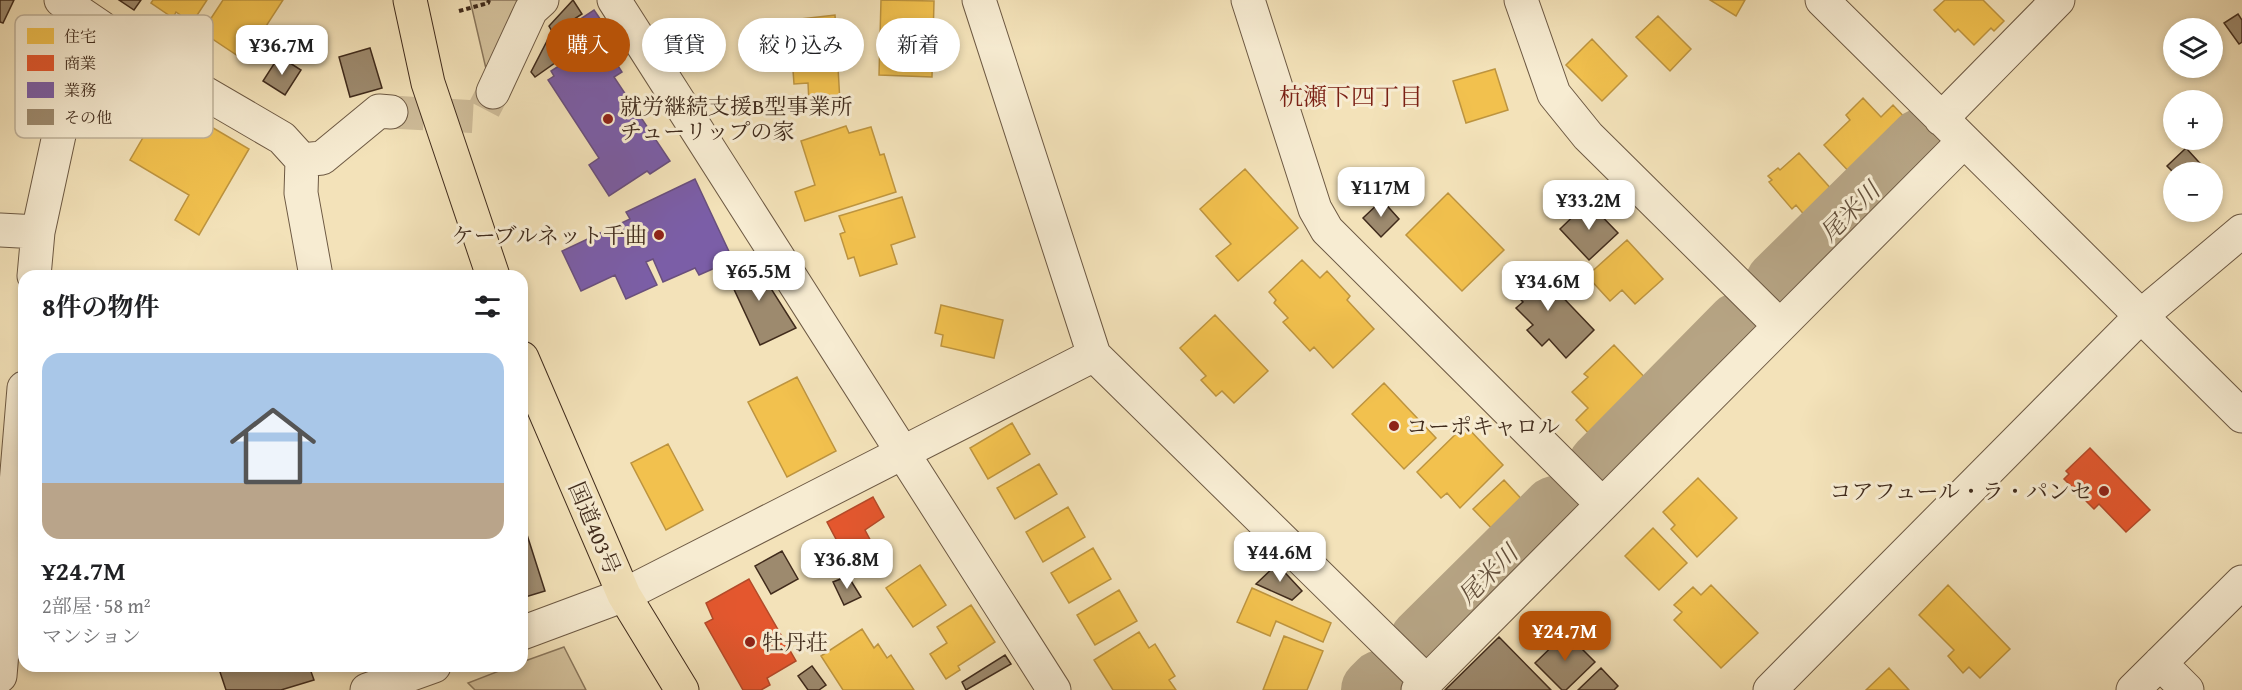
<!DOCTYPE html>
<html lang="ja">
<meta charset="utf-8">
<style>
body{margin:0;font-family:"Gentium Book Plus","Noto Serif JP",serif;background:#f2f2f2;color:#202124;height:100vh;display:flex;flex-direction:column;font-size:22px;white-space:nowrap}
*{box-sizing:border-box;margin:0}
p{font-size:20px;color:#757577}
.icon{flex:none;width:33px;height:33px;fill:none;stroke:currentColor;stroke-width:2;stroke-linecap:round;stroke-linejoin:round}
.map{position:relative;flex:1;overflow:hidden}
.panel{position:absolute;left:18px;top:270px;width:510px;height:402px;display:flex;flex-direction:column;background:#fff;border-radius:18px;box-shadow:0 3px 9px #0003}
.panel>*{flex:none}
.banner{position:absolute;left:546px;top:18px;width:570px;height:54px;display:flex;gap:12px}
.controls{position:absolute;left:2163px;top:18px;display:grid;gap:12px}
.controls a{display:grid;place-items:center;width:60px;height:60px;border-radius:50%;background:#fff;box-shadow:0 3px 9px #0003;font-size:30px}
.price{position:absolute;translate:-50% -51px;padding:0 14px;border-radius:12px;background:#fff;color:#222;font-size:20px;line-height:39px;filter:drop-shadow(0 2px 3px #0008)}
.price::after{content:'';position:absolute;left:50%;top:36px;width:18px;height:14px;margin-left:-9px;background:inherit;clip-path:polygon(0 0,100% 0,50% 100%)}
.price.selected{background:#b45309;color:#fff}
ul{padding:0;list-style:none}
li{display:grid;align-content:center;gap:12px;height:318px;padding:0 24px}
li+li{border-top:2px solid #e0e0e0}
li span{display:grid;place-items:center;height:186px;border-radius:18px;color:#555}
li>.icon{margin-inline-start:auto}
span .icon{width:108px;height:108px;fill:#fffc;stroke-width:1}
li b{font-size:26px}
h2{display:flex;justify-content:space-between;align-items:center;height:72px;padding:0 24px;font-size:26px}
.pill{padding:0 21px;border-radius:27px;background:#fff;box-shadow:0 3px 9px #0003;font-size:21px;line-height:54px}
.pill.selected{background:#b45309;color:#fff}
.map>svg:first-child{display:block}
.green{fill:#d5c39e;stroke:#8a775d;stroke-width:1.5}
.homes{fill:#f2c14e;stroke:#bd943f;stroke-width:1.5}
.shops{fill:#e4572e;stroke:#b34a29;stroke-width:1.5}
.offices{fill:#7b5ea7;stroke:#694f7d;stroke-width:1.5}
.lines{fill:none;stroke-linecap:round;stroke-linejoin:round}
.river{stroke:#b6a484;stroke-width:66}
.building{fill:#9d8a6e;stroke:#402b1c;stroke-width:1.5}
.minor-tunnel{stroke:#cfbd9a;stroke-width:33;stroke-dasharray:33 16;stroke-linecap:butt}
.minor-casing{stroke:#6d5943;stroke-width:35}
.highway-casing{stroke:#402b1c;stroke-width:35}
.path{stroke:#402b1c;stroke-width:4;stroke-dasharray:4.5 3;stroke-linecap:butt}
.minor{stroke:#f7ecd2;stroke-width:33}
.highway{stroke:#f3e2b9;stroke-width:33}
.poi-dot{fill:#8f2418;stroke:#f7ecd2;stroke-width:2}
.labels{text-anchor:middle;stroke-width:6;stroke-linejoin:round;paint-order:stroke}
.poi-label{font-size:22px;fill:#402b1c;stroke:#f7ecd2;text-anchor:start}
.street-label{font-size:22px;fill:#402b1c;stroke:#f7ecd2}
.neighbourhood-label{font-size:24px;fill:#7a1f14;stroke:#f7ecd2}
.water-label{font-size:24px;font-style:italic;fill:#634f3b;stroke:#f7ecd2}
.key{fill:#f7ecd2;stroke:#c0b29b;stroke-width:1.5}
.key-label{font-size:16px;fill:#402b1c}
</style>
<div class="map">
<svg width="2242" height="690" viewBox="0 0 2242 690">
<rect width="100%" height="100%" fill="#f3e2b9"/>
<filter id="stains"><feTurbulence type="fractalNoise" baseFrequency=".00333" numOctaves="4"/><feColorMatrix values="0 0 0 0 .2 0 0 0 0 .09 0 0 0 0 .02 0 0 0 .5 -.17"/></filter>
<radialGradient id="worn" r=".72"><stop offset=".6" stop-color="#630" stop-opacity="0"/><stop offset="1" stop-color="#630" stop-opacity=".3"/></radialGradient>
<!-- green -->
<path class="green" d="M470,0H521L487,73Z
M564,647L586,690H475L468,683L512,666H522V662Z"/>
<!-- homes -->
<path class="homes" d="M153,0H207L192,23L176,12L173,18L151,3Z
M223,0H283L244,60L202,32Z
M881,0L934,1L932,77L879,75Z
M1710,0H1745L1736,16Z
M1945,0H1983L2004,21L1994,31L1991,28L1974,45L1958,29L1955,32L1934,10Z
M835,15L840,102L809,103L808,83L794,84L791,43H784L783,21Z
M1658,16L1691,49L1670,71L1636,37Z
M1592,39L1627,76L1602,101L1566,65Z
M1495,69L1508,110L1466,123L1453,81Z
M1863,98L1881,117L1893,105L1909,122L1853,176L1824,145L1850,120L1846,115Z
M164,99L249,149L199,235L175,220L189,195L130,160L145,134L139,131L151,110L156,113Z
M846,126L849,133L871,127L880,155L884,154L896,192L805,221L795,192L815,185L801,141Z
M1799,153L1834,192L1806,217L1796,205L1792,209L1769,182L1772,180L1768,176L1778,168L1780,170Z
M1245,169L1298,228L1238,281L1216,256L1231,244L1200,209Z
M1448,193L1504,250L1462,291L1406,235Z
M902,197L915,237L891,245L897,264L860,276L854,257L848,259L840,234L845,232L839,216Z
M1627,240L1663,279L1635,304L1622,290L1610,301L1587,276Z
M1302,260L1320,278L1327,271L1350,296L1347,300L1374,329L1333,368L1314,347L1310,351L1283,322L1288,318L1274,303L1276,300L1269,292Z
M941,305L1003,320L994,358L941,346L943,335L935,333Z
M1215,315L1268,371L1234,403L1222,391L1216,396L1201,380L1206,376L1180,348Z
M1614,345L1651,384L1594,439L1576,420L1588,408L1572,392L1588,377L1584,374Z
M797,377L836,451L787,477L748,402Z
M1384,383L1436,438L1404,469L1352,414Z
M1012,423L1030,454L988,479L970,448Z
M1465,425L1503,465L1460,508L1447,493L1441,498L1417,472Z
M668,444L703,510L666,530L631,463Z
M1039,464L1057,494L1015,519L997,488Z
M1698,478L1737,518L1697,557L1671,529L1675,525L1663,512Z
M1504,480L1527,505L1497,534L1473,509Z
M1068,507L1085,537L1043,562L1026,532Z
M1653,528L1687,563L1659,590L1625,556Z
M1093,548L1111,579L1069,603L1051,573Z
M920,565L946,605L913,627L886,588Z
M1711,585L1758,633L1721,668L1674,620L1682,612L1674,605L1693,587L1701,595Z
M1948,585L2010,649L1980,678L1969,667L1963,673L1948,656L1954,650L1919,615Z
M1252,588L1331,623L1323,642L1276,621L1270,636L1237,622Z
M1119,590L1137,621L1095,645L1077,615Z
M971,605L995,642L958,666L960,670L946,679L930,654L947,643L937,627Z
M862,629L874,648L878,644L887,658L891,655L914,690H843L821,656Z
M1139,632L1149,648L1155,644L1175,676L1169,680L1176,690H1113L1094,660Z
M1284,636L1323,651L1307,690H1263Z
M1889,668L1909,690H1866Z"/>
<!-- shops -->
<path class="shops" d="M2090,448L2150,510L2126,532L2099,504L2094,509L2064,479L2069,474L2066,471Z
M873,497L884,517L865,530L883,564L856,577L827,522Z
M749,579L796,661L767,678L770,685L761,690H743L705,623L713,619L706,603Z"/>
<!-- offices -->
<path class="offices" d="M594,10L616,42L599,53L607,66L615,61L622,72L614,77L670,161L650,174L647,171L609,196L589,165L599,158L548,80L554,76L551,71L565,62L550,39Z
M695,179L733,260L699,275L695,268L663,282L653,259L646,262L657,285L626,299L615,275L581,291L562,251L630,219L626,212Z"/>
<g class="lines">
<!-- river -->
<path class="river" d="M1778,283L1922,141
M1601,465L1739,325
M1422,641L1555,509
M1374,690L1381,683"/>
</g>
<!-- building -->
<path class="building" d="M0,0H14L3,23L0,22Z
M119,0H141L134,10Z
M573,0L582,14L553,33L549,26Z
M2238,14L2242,20V42L2239,44L2224,23Z
M547,41L559,60L535,77L531,72Z
M370,48L382,88L350,97L339,57Z
M279,56L301,70L285,95L263,81Z
M2186,148L2208,172L2174,173L2167,166Z
M1382,200L1399,219L1381,237L1363,218Z
M1588,202L1618,233L1589,260L1560,229Z
M751,257L796,328L760,345L725,270Z
M1529,262L1594,330L1566,358L1549,339L1542,346L1527,330L1533,325L1516,308L1523,302L1506,284Z
M522,519L545,591L522,598Z
M782,551L798,579L771,594L755,566Z
M1277,564L1302,591L1292,600L1256,584Z
M848,576L861,597L844,605L833,582Z
M1566,633L1595,662L1566,690H1562L1535,663Z
M1499,637L1551,690H1445Z
M1005,655L1011,664L966,690L962,682Z
M218,666H309L314,680L281,690H226Z
M812,666L826,685L819,690H808L798,676Z
M1601,668L1618,686L1614,690H1578Z"/>
<g class="lines">
<!-- minor-tunnel -->
<path class="minor-tunnel" d="M391,112L480,117L493,92"/>
<!-- minor casing -->
<g class="minor-casing">
<path id="minor" d="M61,0L102,28L119,43L282,138L302,160L301,193L316,276
M614,0L1054,690
M979,0L1094,355L1427,682
M1248,0L1315,209L1327,230L1602,504
M1521,0L1554,94L1588,136L1779,325
M1822,0L2242,416
M493,92L531,10L542,0
M1941,119L2058,0
M302,160L322,158L379,111L391,112
M0,230L38,232L34,276
M38,232L64,112L110,36
M522,633L624,595L1094,355
M2160,663L2187,690
M0,676L24,388
M367,690L434,666
M1418,690L1963,142
M1770,690L2142,315L2242,231
M2133,690L2242,582"/>
</g>
<!-- highway casing -->
<g class="highway-casing">
<path id="highway" d="M410,0L428,83L493,276
M522,358L624,595L682,690"/>
</g>
<!-- path -->
<path class="path" d="M459,11L488,3L489,0"/>
<!-- minor -->
<use href="#minor" class="minor"/>
<!-- highway -->
<use href="#highway" class="highway"/>
</g>
<!-- markers -->
<g class="poi-dot">
<circle cx="608" cy="119" r="6"/>
<circle cx="659" cy="235" r="6"/>
<circle cx="1394" cy="426" r="6"/>
<circle cx="2104" cy="491" r="6"/>
<circle cx="750" cy="642" r="6"/>
</g>
<g class="labels">
<!-- poi labels -->
<g class="poi-label">
<text x="620" y="114">就労継続支援B型事業所<tspan x="620" dy="25">チューリップの家</tspan></text>
<text x="647" y="243" text-anchor="end">ケーブルネット千曲</text>
<text x="1406" y="434">コーポキャロル</text>
<text x="2092" y="499" text-anchor="end">コアフュール・ラ・パンセ</text>
<text x="762" y="650">牡丹荘</text>
</g>
<!-- street labels -->
<g class="street-label">
<text transform="translate(595 528) rotate(67)" y="8">国道403号</text>
</g>
<!-- neighbourhood labels -->
<g class="neighbourhood-label">
<text x="1351" y="105">杭瀬下四丁目</text>
</g>
<!-- water labels -->
<g class="water-label">
<text transform="translate(1850 212) rotate(-45)" y="8">尾米川</text>
<text transform="translate(1488 575) rotate(-45)" y="8">尾米川</text>
</g>
</g>
<!-- legend -->
<rect x="15" y="15" width="198" height="123" rx="9" class="key"/>
<rect x="27" y="28" width="27" height="16" fill="#f2c14e"/>
<rect x="27" y="55" width="27" height="16" fill="#e4572e"/>
<rect x="27" y="82" width="27" height="16" fill="#7b5ea7"/>
<rect x="27" y="109" width="27" height="16" fill="#9d8a6e"/>
<g class="key-label">
<text x="64" y="42">住宅</text>
<text x="64" y="69">商業</text>
<text x="64" y="96">業務</text>
<text x="64" y="123">その他</text>
</g>
<rect width="100%" height="100%" filter="url(#stains)"/>
<rect width="100%" height="100%" fill="url(#worn)"/>
</svg>
<div class="controls">
<a><svg class="icon" aria-label="layers" viewBox="0 0 24 24"><path d="M12 4l9 5-9 5-9-5zM3 14l9 5 9-5"/></svg></a>
<a>+</a>
<a>−</a>
</div>
<b class="price" style="left:282px;top:76px">¥36.7M</b>
<b class="price" style="left:1381px;top:218px">¥117M</b>
<b class="price" style="left:1589px;top:231px">¥33.2M</b>
<b class="price" style="left:759px;top:302px">¥65.5M</b>
<b class="price" style="left:1548px;top:312px">¥34.6M</b>
<b class="price" style="left:1280px;top:583px">¥44.6M</b>
<b class="price" style="left:847px;top:590px">¥36.8M</b>
<b class="price selected" style="left:1565px;top:662px">¥24.7M</b>
<div class="banner">
<a class="pill selected">購入</a>
<a class="pill">賃貸</a>
<a class="pill">絞り込み</a>
<a class="pill">新着</a>
</div>
<section class="panel">
<h2>8件の物件<svg class="icon" aria-label="filters" viewBox="0 0 24 24"><path d="M4 7h16M4 17h16"/><circle cx="9" cy="7" r="2"/><circle cx="15" cy="17" r="2"/></svg></h2>
<ul>
<li><span style="background:linear-gradient(#a9c7e8 70%,#b9a48a 0)"><svg class="icon" aria-label="home" viewBox="0 0 24 24"><path d="M3 11l9-7 9 7M6 9v11h12V9"/></svg></span><div><b>¥24.7M</b><p>2部屋 · 58 m²</p><p>マンション</p></div></li>
</ul>
</section>
</div>
